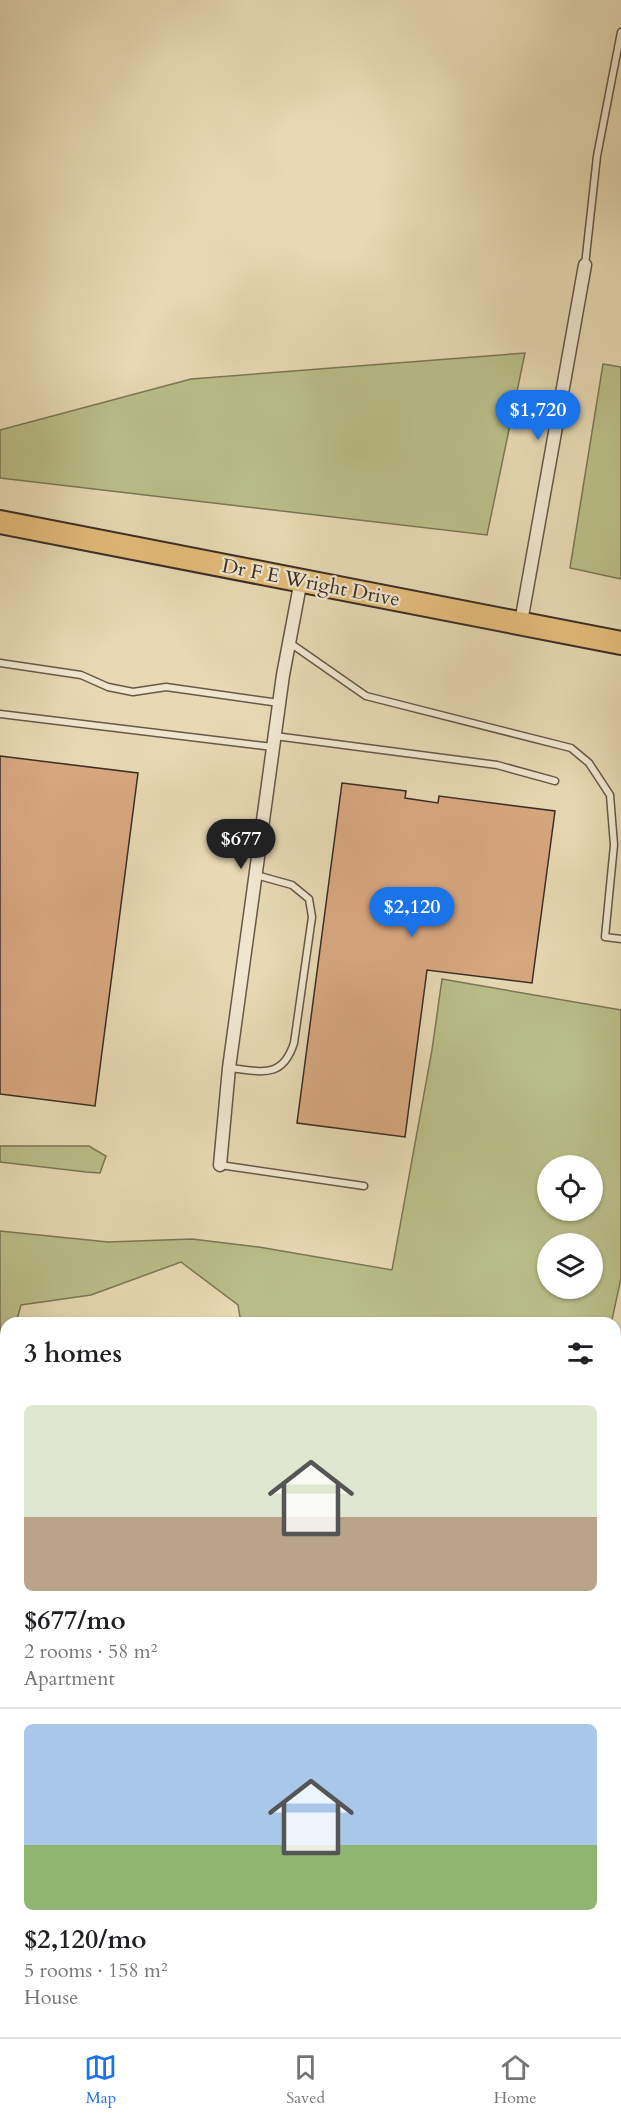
<!DOCTYPE html>
<meta charset="utf-8">
<style>
body{margin:0;font-family:Cardo,serif;background:#f6f6f6;color:#202124;height:100vh;display:flex;flex-direction:column;font-size:22px;white-space:nowrap}
*{box-sizing:border-box;margin:0}
p{font-size:20px;color:#757577}
.icon{flex:none;width:33px;height:33px;fill:none;stroke:currentColor;stroke-width:2;stroke-linecap:round;stroke-linejoin:round}
.map{position:relative;flex:1;overflow:hidden}
.details{position:absolute;left:0px;top:1317px;width:621px;height:720px;display:flex;flex-direction:column;background:#fff;border-radius:18px 18px 0 0;box-shadow:0 2px 4px #0004}
.details>*{flex:none}
.controls{position:absolute;left:537px;top:1155px;display:grid;gap:12px}
.controls a{display:grid;place-items:center;width:66px;height:66px;border-radius:50%;background:#fff;box-shadow:0 2px 4px #0004;font-size:30px}
.price{position:absolute;translate:-50% -51px;padding:0 14px;border-radius:21px;background:#1a73e8;color:#fff;font-size:20px;line-height:39px;filter:drop-shadow(0 2px 3px #0008)}
.price::after{content:'';position:absolute;left:50%;top:36px;width:18px;height:14px;margin-left:-9px;background:inherit;clip-path:polygon(0 0,100% 0,50% 100%)}
.price.active{background:#222;color:#fff}
ul{padding:0;list-style:none}
li{display:grid;align-content:center;gap:12px;height:318px;padding:0 24px}
li+li{border-top:2px solid #e0e0e0}
li span{display:grid;place-items:center;height:186px;border-radius:9px;color:#555}
li>.icon{margin-inline-start:auto}
span .icon{width:108px;height:108px;fill:#fffc;stroke-width:1}
li b{font-size:26px}
h2{display:flex;justify-content:space-between;align-items:center;height:72px;padding:0 24px;font-size:26px}
.dock{display:flex;justify-content:space-around;align-items:center;height:84px;border-top:2px solid #e0e0e0;background:#fff;font-size:16px;color:#757577}
.dock a{display:grid;justify-items:center;gap:3px}
.dock .active{color:#1a73e8}
.map>svg:first-child{display:block}
.green{fill:#b9be89;stroke:#7a7657;stroke-width:1.5;fill-rule:evenodd}
.building{fill:#d8a881;stroke:#3a2d25;stroke-width:1.5}
.lines{fill:none;stroke-linecap:round;stroke-linejoin:round}
.lane-casing{stroke:#655848;stroke-width:9}
.street-casing{stroke:#655848;stroke-width:15}
.highway-casing{stroke:#3a2d25;stroke-width:26}
.path{stroke:#3a2d25;stroke-width:2;stroke-dasharray:1.5 3;stroke-linecap:butt}
.lane{stroke:#efe6ce;stroke-width:6}
.street{stroke:#efe6ce;stroke-width:12}
.highway{stroke:#e3bc7a;stroke-width:22}
.labels{text-anchor:middle;stroke-width:4.5;stroke-linejoin:round;paint-order:stroke}
.street-label{font-size:20px;fill:#3a2d25;stroke:#efe6ce}
</style>
<div class="map">
<svg width="621" height="2037" viewBox="0 0 621 2037">
<rect width="100%" height="100%" fill="#e6d9b3"/>
<filter id="stains"><feTurbulence type="fractalNoise" baseFrequency=".00333" numOctaves="4"/><feColorMatrix values="0 0 0 0 .2 0 0 0 0 .09 0 0 0 0 .02 0 0 0 .5 -.17"/></filter>
<radialGradient id="worn" r=".72"><stop offset=".6" stop-color="#630" stop-opacity="0"/><stop offset="1" stop-color="#630" stop-opacity=".3"/></radialGradient>
<!-- green -->
<path class="green" d="M525,353L487,535L0,478V430L191,379Z
M603,364L621,367V579L570,568Z
M442,979L621,1010V1278L612,1320L602,1323H241L238,1305L181,1262L91,1295L21,1305L16,1323H6V1352H0V1231L108,1242L192,1239L259,1247L392,1270L432,1050ZM548,1166H592V1210H548ZM548,1244H592V1288H548Z
M0,1146H89L106,1156L100,1173L86,1172L0,1162Z
M621,1423V1710L615,1709V1433Z"/>
<!-- building -->
<path class="building" d="M0,756L138,773L95,1106L0,1094Z
M342,783L406,791L405,798L438,803L439,796L555,811L532,983L427,970L405,1137L297,1123Z"/>
<g class="lines">
<!-- lane casing -->
<g class="lane-casing">
<path id="lane" d="M585,265L597,156L621,32
M290,643L366,696L571,748L589,763L610,795L614,845L605,937L621,939
M0,663L81,675L108,687L133,692L166,687L279,703
M0,714L273,747
M275,736L497,765L555,781
M229,1068C261,1071 282,1080 294,1043L312,917L309,899L292,885L256,875
M220,1165L364,1186"/>
</g>
<!-- street casing -->
<g class="street-casing">
<path id="street" d="M521,622L585,265
M220,1165L229,1068L283,675L301,580
M0,1422L6,1423
M0,1570L6,1571
M0,1716L6,1717
M0,1845L6,1847
M0,1923L6,1918
M0,1941L6,1948
M75,2031L80,2037
M341,2031L343,2037
M192,2037L193,2031
M452,2037L453,2031"/>
</g>
<!-- highway casing -->
<g class="highway-casing">
<path id="highway" d="M0,522L621,643"/>
</g>
<!-- path -->
<path class="path" d="M615,1795L621,1789
M536,2037L537,2031"/>
<!-- lane -->
<use href="#lane" class="lane"/>
<!-- street -->
<use href="#street" class="street"/>
<!-- highway -->
<use href="#highway" class="highway"/>
</g>
<g class="labels">
<!-- street labels -->
<g class="street-label">
<text transform="translate(311 582) rotate(11)" y="7">Dr F E Wright Drive</text>
</g>
</g>
<rect width="100%" height="100%" filter="url(#stains)"/>
<rect width="100%" height="100%" fill="url(#worn)"/>
</svg>
<div class="controls">
<a><svg class="icon" aria-label="locate" viewBox="0 0 24 24"><circle cx="12" cy="12" r="6"/><path d="M12 2v4M12 18v4M2 12h4M18 12h4"/></svg></a>
<a><svg class="icon" aria-label="layers" viewBox="0 0 24 24"><path d="M12 4l9 5-9 5-9-5zM3 14l9 5 9-5"/></svg></a>
</div>
<b class="price" style="left:538px;top:441px">$1,720</b>
<b class="price active" style="left:241px;top:870px">$677</b>
<b class="price" style="left:412px;top:938px">$2,120</b>
<section class="details">
<h2>3 homes<svg class="icon" aria-label="filters" viewBox="0 0 24 24"><path d="M4 7h16M4 17h16"/><circle cx="9" cy="7" r="2"/><circle cx="15" cy="17" r="2"/></svg></h2>
<ul>
<li><span style="background:linear-gradient(#dfe7d0 60%,#b9a48a 0)"><svg class="icon" aria-label="home" viewBox="0 0 24 24"><path d="M3 11l9-7 9 7M6 9v11h12V9"/></svg></span><div><b>$677/mo</b><p>2 rooms · 58 m²</p><p>Apartment</p></div></li>
<li><span style="background:linear-gradient(#a9c7e8 65%,#8fb573 0)"><svg class="icon" aria-label="home" viewBox="0 0 24 24"><path d="M3 11l9-7 9 7M6 9v11h12V9"/></svg></span><div><b>$2,120/mo</b><p>5 rooms · 158 m²</p><p>House</p></div></li>
</ul>
</section>
</div>
<nav class="dock">
<a class="active"><svg class="icon" aria-label="map" viewBox="0 0 24 24"><path d="M3 6l6-2 6 2 6-2v14l-6 2-6-2-6 2zM9 4v14M15 6v14"/></svg>Map</a>
<a><svg class="icon" aria-label="saved" viewBox="0 0 24 24"><path d="M7 4h10v16l-5-4-5 4z"/></svg>Saved</a>
<a><svg class="icon" aria-label="home" viewBox="0 0 24 24"><path d="M3 11l9-7 9 7M6 9v11h12V9"/></svg>Home</a>
</nav>
